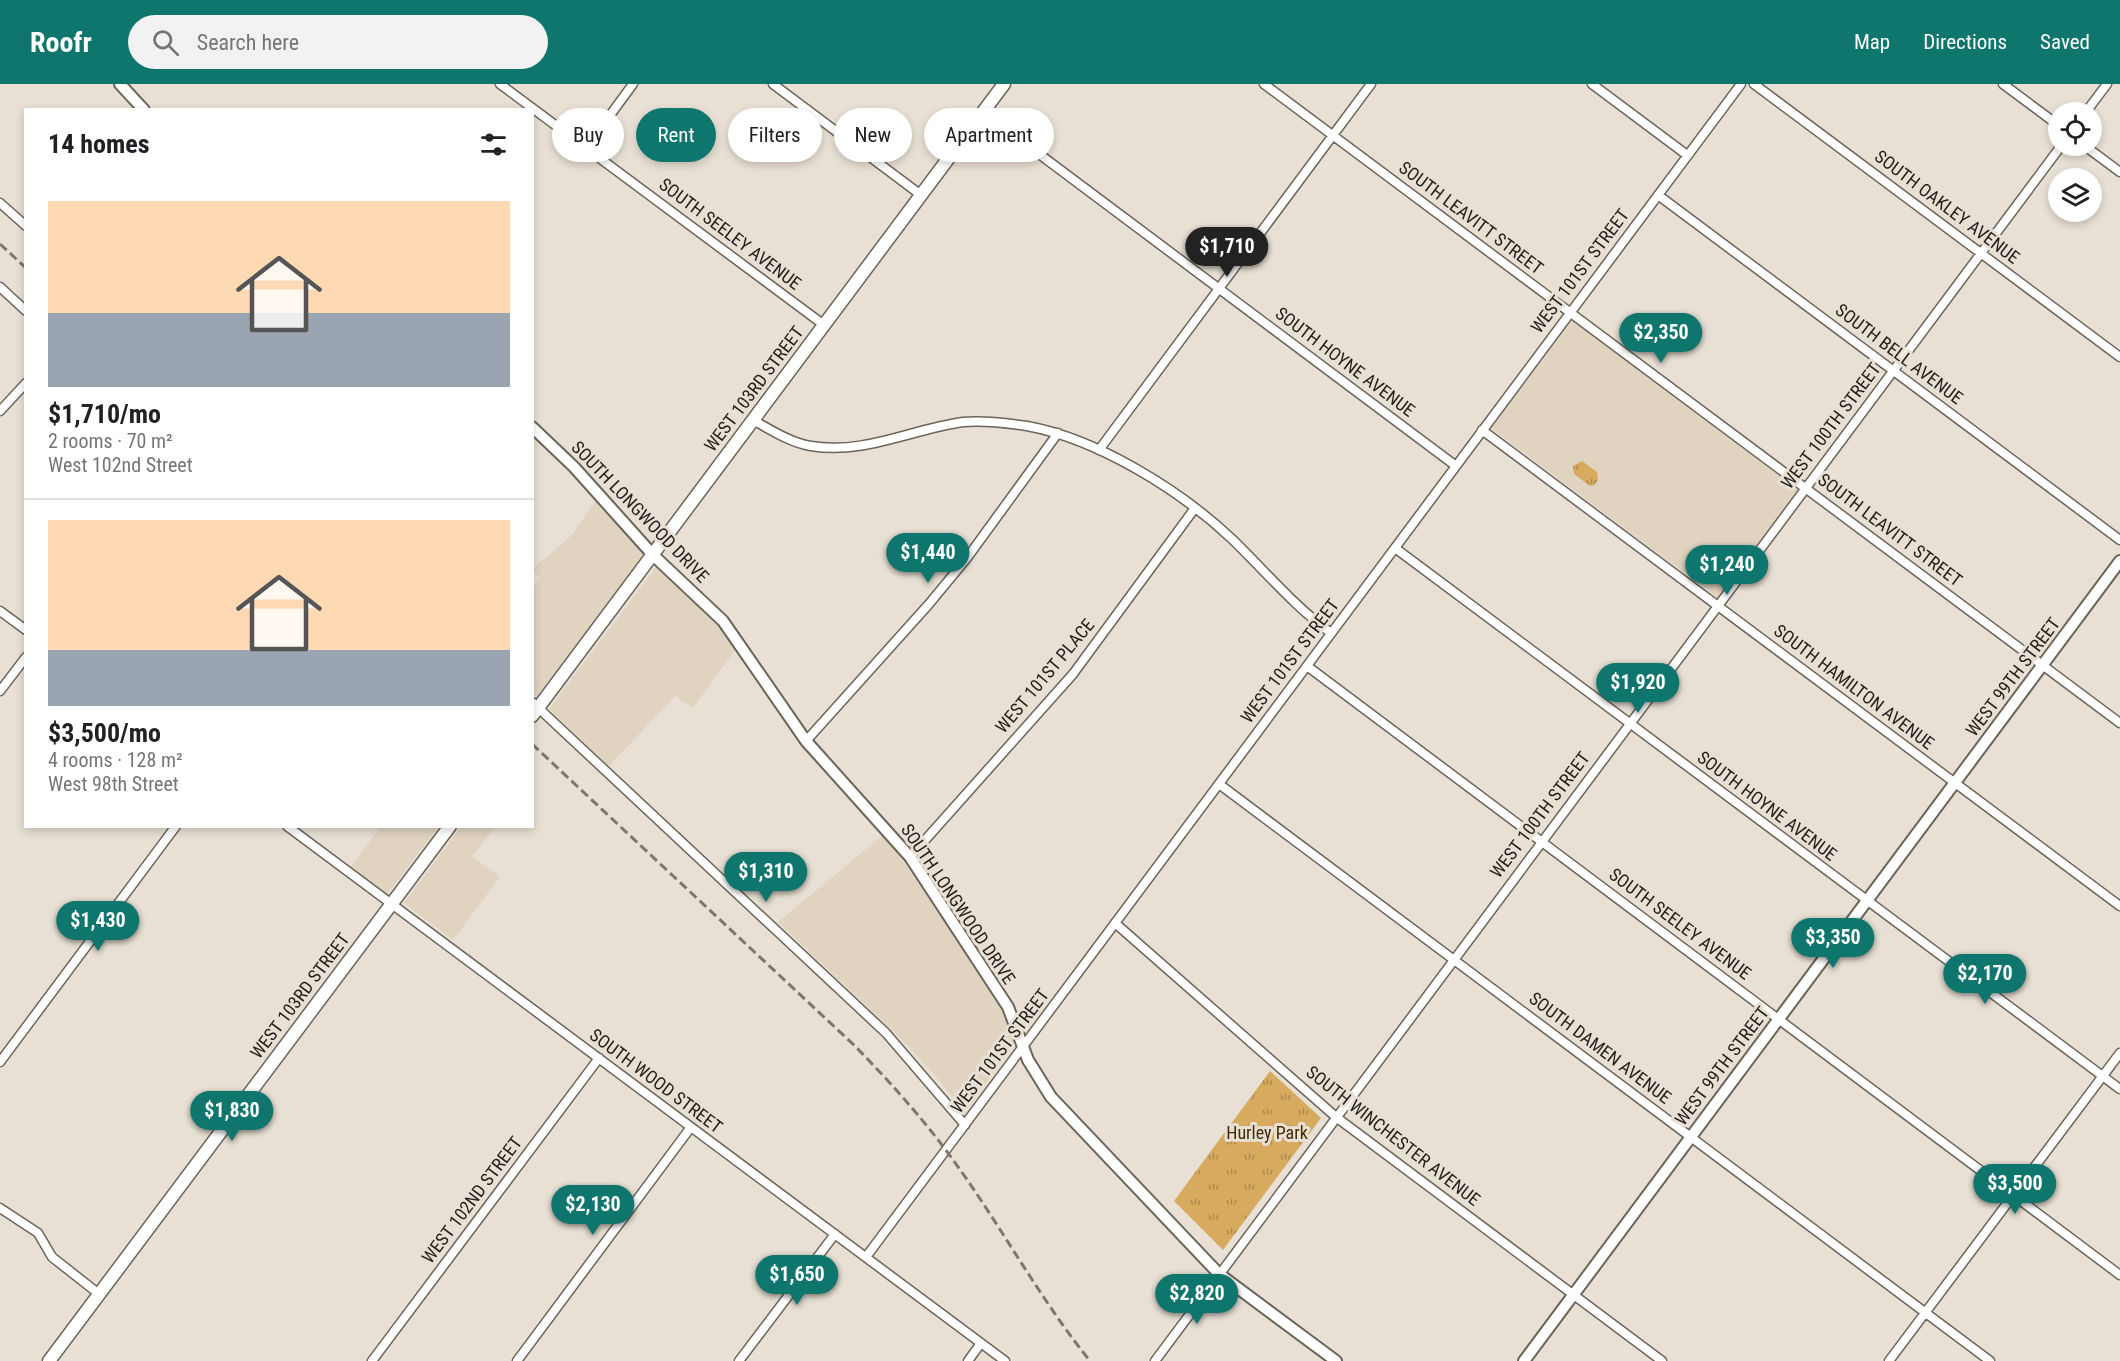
<!DOCTYPE html>
<meta charset="utf-8">
<style>
body{margin:0;font-family:"Roboto Condensed",sans-serif;background:#f2f2f2;color:#202124;height:100vh;display:flex;flex-direction:column;font-size:22px;white-space:nowrap}
*{box-sizing:border-box;margin:0}
p{font-size:20px;color:#757577}
.icon{flex:none;width:33px;height:33px;fill:none;stroke:currentColor;stroke-width:2;stroke-linecap:round;stroke-linejoin:round}
.map{position:relative;flex:1;overflow:hidden}
.panel{position:absolute;left:24px;top:24px;width:510px;height:720px;display:flex;flex-direction:column;background:#fff;border-radius:0px;box-shadow:0 3px 9px #0003}
.panel>*{flex:none}
.guide{position:absolute;left:552px;top:24px;width:570px;height:54px;display:flex;gap:12px}
.buttons{position:absolute;left:2048px;top:18px;display:grid;gap:12px}
.buttons a{display:grid;place-items:center;width:54px;height:54px;border-radius:50%;background:#fff;box-shadow:0 3px 9px #0003;font-size:30px}
.price{position:absolute;translate:-50% -51px;padding:0 14px;border-radius:21px;background:#0f766e;color:#fff;font-size:20px;line-height:39px;filter:drop-shadow(0 2px 3px #0008)}
.price::after{content:'';position:absolute;left:50%;top:36px;width:18px;height:14px;margin-left:-9px;background:inherit;clip-path:polygon(0 0,100% 0,50% 100%)}
.price.selected{background:#222;color:#fff}
ul{padding:0;list-style:none}
li{display:grid;align-content:center;gap:12px;height:318px;padding:0 24px}
li+li{border-top:2px solid #e0e0e0}
li span{display:grid;place-items:center;height:186px;border-radius:0px;color:#555}
li>.icon{margin-inline-start:auto}
span .icon{width:108px;height:108px;fill:#fffc;stroke-width:1}
li b{font-size:26px}
h2{display:flex;justify-content:space-between;align-items:center;height:72px;padding:0 24px;font-size:26px}
.tag{padding:0 21px;border-radius:27px;background:#fff;box-shadow:0 3px 9px #0003;font-size:21px;line-height:54px}
.tag.selected{background:#0f766e;color:#fff}
header{display:flex;align-items:center;gap:36px;box-sizing:border-box;height:84px;padding:0 30px;background:#0f766e;color:#fff}
header strong{font-size:28px}
nav{display:flex;gap:33px;margin-inline-start:auto;font-size:21px}
.search{width:420px;height:54px;background:#f2f2f2;display:flex;align-items:center;gap:15px;box-sizing:border-box;padding:0 21px;border-radius:33px;color:#757577;font-size:22px}
.map>svg:first-child{display:block}
.built{fill:#e0d4c1}
.park{fill:url(#park-tufts)}
.lines{fill:none;stroke-linecap:round;stroke-linejoin:round}
.minor-casing{stroke:#6b6459;stroke-width:11}
.tertiary-casing{stroke:#6b6459;stroke-width:14}
.secondary-casing{stroke:#6b6459;stroke-width:15}
.minor{stroke:#fff;stroke-width:8}
.tertiary{stroke:#fff;stroke-width:10}
.secondary{stroke:#fff;stroke-width:12}
.rail{stroke:#7d776f;stroke-width:3;stroke-dasharray:9 4.5;stroke-linecap:butt}
.labels{text-anchor:middle;stroke-width:6;stroke-linejoin:round;paint-order:stroke}
.street-label{font-size:18px;fill:#221f1a;stroke:#e8e0d4}
.park-label{font-size:18px;fill:#422d02;stroke:#e8e0d4}
</style>
<header>
<strong>Roofr</strong>
<div class="search"><svg class="icon" aria-label="search" viewBox="0 0 24 24"><circle cx="10" cy="10" r="6"/><path d="M15 15l6 6"/></svg>Search here</div>
<nav><a>Map</a><a>Directions</a><a>Saved</a></nav>
</header>
<div class="map">
<svg width="2120" height="1277" viewBox="0 0 2120 1277">
<defs>
<pattern id="park-tufts" width="24" height="20" patternUnits="userSpaceOnUse" patternTransform="scale(1.5)"><rect width="24" height="20" fill="#d7aa60"/><path d="M3 7l-1-3M5 7V3M7 7l1-3M15 17l-1-3M17 17v-4M19 17l1-3" fill="none" stroke="#ae8a4e"/></pattern>
</defs>
<rect width="100%" height="100%" fill="#e8e0d4"/>
<!-- built -->
<path class="built" d="M1572,237L1799,406L1718,514L1491,344Z
M598,414L647,466L536,613L532,610V505L540,494L532,485L569,454Z
M657,482L718,540L735,566L693,624L675,612L609,682L549,625Z
M380,743H438L387,811L350,784Z
M461,743H495L472,772L500,793L453,856L404,819Z
M883,751L919,798L1001,924L1016,958L965,1028L932,988L895,949L778,838Z"/>
<!-- park -->
<path class="park" d="M1582,377L1597,388L1598,396L1594,401L1590,402L1574,390L1573,382Z
M1270,987L1321,1034L1223,1166L1174,1117Z"/>
<g class="lines">
<!-- minor casing -->
<g class="minor-casing">
<path id="minor" d="M500,0L824,241
M773,0L921,111
M1264,0L2120,639
M1592,0L1687,71
M1754,0L2120,273
M2003,0L2058,41
M983,28L1456,382
M2086,28L2107,0
M2085,62L2120,88
M586,64L633,0
M1658,111L2120,456
M0,119L26,142
M0,203L26,227
M0,327L26,299
M753,336C771,346 791,359 811,362C864,371 912,345 963,338C984,336 1007,339 1027,342C1098,355 1180,406 1232,455C1266,488 1293,521 1331,549
M1482,346L2120,822
M1099,366L1371,0
M1395,464L2120,1005
M0,527L26,546
M1307,582L2120,1191
M0,607L26,573
M532,618L886,949L965,1041
M806,657L929,520L967,474L1058,349
M1219,700L1990,1277
M287,742L1005,1277
M910,773L1073,590L1195,424
M1115,839L1336,1033L1662,1277
M0,978L176,742
M0,1124L38,1149L52,1173L99,1210
M866,1173L1741,0
M372,1277L599,974
M517,1277L691,1043
M739,1277L835,1150
M968,1277L981,1259
M1155,1277L2061,62
M1889,1277L2120,969"/>
</g>
<!-- tertiary casing -->
<g class="tertiary-casing">
<path id="tertiary" d="M120,0L144,26
M532,343L574,383L653,471L723,537L806,657L910,773L1008,923L1028,976L1051,1013L1219,1190L1336,1277
M1524,1277L2120,477"/>
</g>
<!-- secondary casing -->
<g class="secondary-casing">
<path id="secondary" d="M532,632L1004,0
M49,1277L450,742"/>
</g>
<!-- minor -->
<use href="#minor" class="minor"/>
<!-- tertiary -->
<use href="#tertiary" class="tertiary"/>
<!-- secondary -->
<use href="#secondary" class="secondary"/>
<!-- rail -->
<path class="rail" d="M0,160L26,184
M532,660L855,962C887,995 918,1029 945,1065C997,1134 1036,1210 1090,1277"/>
</g>
<g class="labels">
<!-- street labels -->
<g class="street-label">
<text transform="translate(1947 123) rotate(37)" y="6">SOUTH OAKLEY AVENUE</text>
<text transform="translate(1471 134) rotate(37)" y="6">SOUTH LEAVITT STREET</text>
<text transform="translate(730 150) rotate(37)" y="6">SOUTH SEELEY AVENUE</text>
<text transform="translate(1580 187) rotate(-53)" y="6">WEST 101ST STREET</text>
<text transform="translate(1899 270) rotate(37)" y="6">SOUTH BELL AVENUE</text>
<text transform="translate(1345 278) rotate(37)" y="6">SOUTH HOYNE AVENUE</text>
<text transform="translate(754 305) rotate(-53)" y="6">WEST 103RD STREET</text>
<text transform="translate(1831 342) rotate(-53)" y="6">WEST 100TH STREET</text>
<text transform="translate(640 428) rotate(46)" y="6">SOUTH LONGWOOD DRIVE</text>
<text transform="translate(1890 446) rotate(37)" y="6">SOUTH LEAVITT STREET</text>
<text transform="translate(1290 577) rotate(-53)" y="6">WEST 101ST STREET</text>
<text transform="translate(1045 592) rotate(-50)" y="6">WEST 101ST PLACE</text>
<text transform="translate(2013 593) rotate(-53)" y="6">WEST 99TH STREET</text>
<text transform="translate(1854 603) rotate(37)" y="6">SOUTH HAMILTON AVENUE</text>
<text transform="translate(1767 722) rotate(37)" y="6">SOUTH HOYNE AVENUE</text>
<text transform="translate(1540 731) rotate(-53)" y="6">WEST 100TH STREET</text>
<text transform="translate(958 820) rotate(56)" y="6">SOUTH LONGWOOD DRIVE</text>
<text transform="translate(1680 840) rotate(37)" y="6">SOUTH SEELEY AVENUE</text>
<text transform="translate(300 912) rotate(-53)" y="6">WEST 103RD STREET</text>
<text transform="translate(1600 964) rotate(37)" y="6">SOUTH DAMEN AVENUE</text>
<text transform="translate(1000 967) rotate(-53)" y="6">WEST 101ST STREET</text>
<text transform="translate(1722 982) rotate(-53)" y="6">WEST 99TH STREET</text>
<text transform="translate(656 997) rotate(37)" y="6">SOUTH WOOD STREET</text>
<text transform="translate(1393 1052) rotate(38)" y="6">SOUTH WINCHESTER AVENUE</text>
<text transform="translate(472 1116) rotate(-53)" y="6">WEST 102ND STREET</text>
</g>
<!-- park labels -->
<g class="park-label">
<text x="1267" y="1055">Hurley Park</text>
</g>
</g>
</svg>
<div class="buttons">
<a><svg class="icon" aria-label="locate" viewBox="0 0 24 24"><circle cx="12" cy="12" r="6"/><path d="M12 2v4M12 18v4M2 12h4M18 12h4"/></svg></a>
<a><svg class="icon" aria-label="layers" viewBox="0 0 24 24"><path d="M12 4l9 5-9 5-9-5zM3 14l9 5 9-5"/></svg></a>
</div>
<b class="price selected" style="left:1227px;top:194px">$1,710</b>
<b class="price" style="left:1661px;top:280px">$2,350</b>
<b class="price" style="left:928px;top:500px">$1,440</b>
<b class="price" style="left:1727px;top:512px">$1,240</b>
<b class="price" style="left:1638px;top:630px">$1,920</b>
<b class="price" style="left:766px;top:819px">$1,310</b>
<b class="price" style="left:98px;top:868px">$1,430</b>
<b class="price" style="left:1833px;top:885px">$3,350</b>
<b class="price" style="left:1985px;top:921px">$2,170</b>
<b class="price" style="left:232px;top:1058px">$1,830</b>
<b class="price" style="left:2015px;top:1131px">$3,500</b>
<b class="price" style="left:593px;top:1152px">$2,130</b>
<b class="price" style="left:797px;top:1222px">$1,650</b>
<b class="price" style="left:1197px;top:1241px">$2,820</b>
<div class="guide">
<a class="tag">Buy</a>
<a class="tag selected">Rent</a>
<a class="tag">Filters</a>
<a class="tag">New</a>
<a class="tag">Apartment</a>
</div>
<section class="panel">
<h2>14 homes<svg class="icon" aria-label="filters" viewBox="0 0 24 24"><path d="M4 7h16M4 17h16"/><circle cx="9" cy="7" r="2"/><circle cx="15" cy="17" r="2"/></svg></h2>
<ul>
<li><span style="background:linear-gradient(#ffd9b3 60%,#9aa5b1 0)"><svg class="icon" aria-label="home" viewBox="0 0 24 24"><path d="M3 11l9-7 9 7M6 9v11h12V9"/></svg></span><div><b>$1,710/mo</b><p>2 rooms · 70 m²</p><p>West 102nd Street</p></div></li>
<li><span style="background:linear-gradient(#ffd9b3 70%,#9aa5b1 0)"><svg class="icon" aria-label="home" viewBox="0 0 24 24"><path d="M3 11l9-7 9 7M6 9v11h12V9"/></svg></span><div><b>$3,500/mo</b><p>4 rooms · 128 m²</p><p>West 98th Street</p></div></li>
</ul>
</section>
</div>
